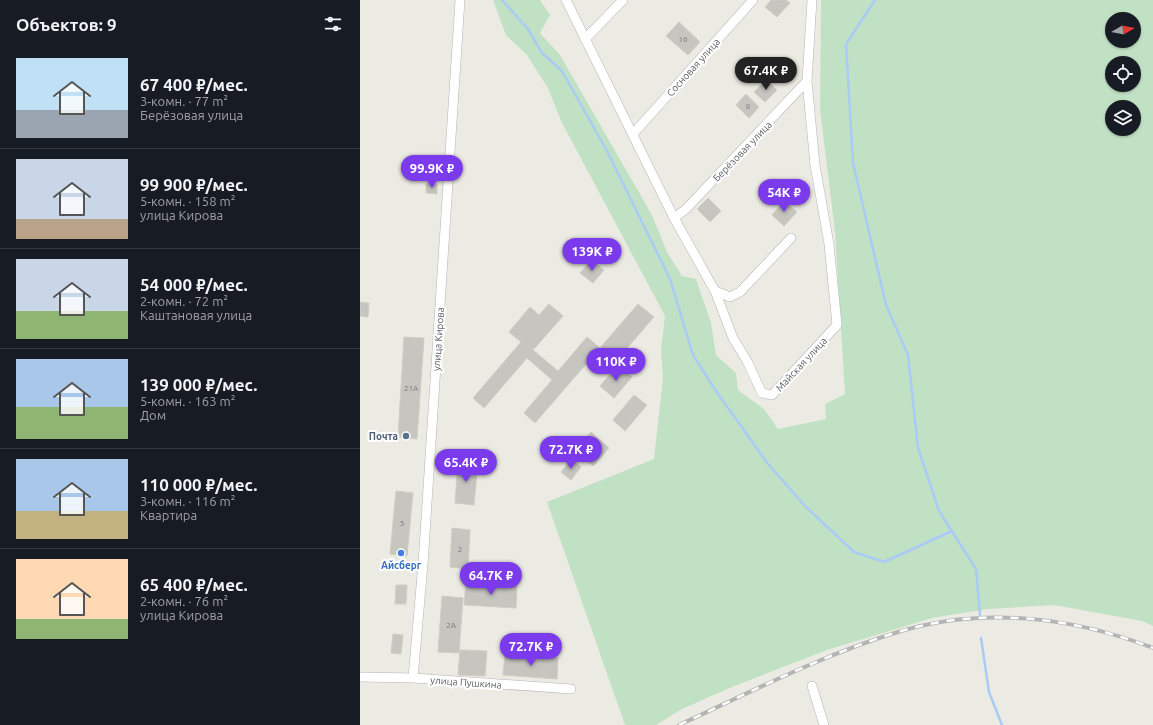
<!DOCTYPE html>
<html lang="ru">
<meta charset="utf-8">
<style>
body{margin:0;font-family:Ubuntu,sans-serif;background:#20242c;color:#f1f3f6;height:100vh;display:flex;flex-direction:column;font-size:15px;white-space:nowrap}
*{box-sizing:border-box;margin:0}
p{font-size:13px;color:#9ea1a6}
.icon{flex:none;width:22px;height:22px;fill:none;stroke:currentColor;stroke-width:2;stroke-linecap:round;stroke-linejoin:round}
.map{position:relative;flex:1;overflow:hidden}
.drawer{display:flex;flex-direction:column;background:#171b24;width:360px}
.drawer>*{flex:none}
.needle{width:26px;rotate:80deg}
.buttons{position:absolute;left:745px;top:12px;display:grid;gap:8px}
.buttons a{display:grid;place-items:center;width:36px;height:36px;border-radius:50%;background:#171b24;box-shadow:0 1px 3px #0004;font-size:20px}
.price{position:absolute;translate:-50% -34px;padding:0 9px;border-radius:14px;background:#7c3aed;color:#fff;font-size:13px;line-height:26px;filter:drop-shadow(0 1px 2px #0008)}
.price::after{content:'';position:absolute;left:50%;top:24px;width:12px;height:9px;margin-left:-6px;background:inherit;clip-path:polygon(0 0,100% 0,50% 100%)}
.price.active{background:#222;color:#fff}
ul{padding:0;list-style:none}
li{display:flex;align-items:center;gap:12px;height:100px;padding:0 16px}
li+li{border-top:1px solid #363941}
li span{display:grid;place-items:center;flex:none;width:112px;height:80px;border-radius:0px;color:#555}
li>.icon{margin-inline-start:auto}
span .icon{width:48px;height:48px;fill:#fffc;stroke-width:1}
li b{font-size:17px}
h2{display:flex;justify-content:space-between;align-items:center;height:48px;padding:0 16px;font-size:17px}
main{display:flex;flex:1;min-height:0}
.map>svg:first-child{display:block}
.green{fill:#c1e1c5;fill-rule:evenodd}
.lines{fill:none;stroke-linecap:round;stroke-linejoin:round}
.stream{stroke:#a9cbf6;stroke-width:2.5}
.building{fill:#c7c5c0;stroke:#d0cdc2}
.minor-casing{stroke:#b3b4b9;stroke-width:10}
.minor{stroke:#fff;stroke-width:9}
.rail-casing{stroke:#b3b4b4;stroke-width:4}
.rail{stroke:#fff;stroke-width:2.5;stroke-dasharray:8;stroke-linecap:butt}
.service-dot{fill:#5c6f8a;stroke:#fff;stroke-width:1.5}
.shop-dot{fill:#3f7fe0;stroke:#fff;stroke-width:1.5}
.labels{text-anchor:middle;stroke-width:4;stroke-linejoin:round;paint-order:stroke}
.number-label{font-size:8px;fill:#76777a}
.street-label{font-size:10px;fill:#5b5d62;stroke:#fff}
.service-label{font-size:10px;font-weight:bold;fill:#4e5e75;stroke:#fff;text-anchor:end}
.shop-label{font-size:10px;font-weight:bold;fill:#366cbe;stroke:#fff}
</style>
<main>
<section class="drawer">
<h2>Объектов: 9<svg class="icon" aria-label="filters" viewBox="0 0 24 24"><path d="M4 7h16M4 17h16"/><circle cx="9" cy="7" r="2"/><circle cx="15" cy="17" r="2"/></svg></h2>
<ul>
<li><span style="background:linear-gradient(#bfe0f5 65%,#9aa5b1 0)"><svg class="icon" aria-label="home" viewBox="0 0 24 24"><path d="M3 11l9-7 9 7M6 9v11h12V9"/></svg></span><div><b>67 400 ₽/мес.</b><p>3-комн. · 77 m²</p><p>Берёзовая улица</p></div></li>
<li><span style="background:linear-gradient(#c9d6e8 75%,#b9a48a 0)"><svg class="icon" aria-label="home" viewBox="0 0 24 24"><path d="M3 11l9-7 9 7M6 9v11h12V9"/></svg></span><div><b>99 900 ₽/мес.</b><p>5-комн. · 158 m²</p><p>улица Кирова</p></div></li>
<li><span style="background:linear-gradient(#c9d6e8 65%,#8fb573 0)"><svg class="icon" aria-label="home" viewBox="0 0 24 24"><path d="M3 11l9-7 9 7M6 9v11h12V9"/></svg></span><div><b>54 000 ₽/мес.</b><p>2-комн. · 72 m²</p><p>Каштановая улица</p></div></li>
<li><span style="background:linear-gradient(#a9c7e8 60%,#8fb573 0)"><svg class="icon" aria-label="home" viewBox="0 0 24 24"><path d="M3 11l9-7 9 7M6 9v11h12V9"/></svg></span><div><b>139 000 ₽/мес.</b><p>5-комн. · 163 m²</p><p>Дом</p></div></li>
<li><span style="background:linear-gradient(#a9c7e8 65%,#c2b280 0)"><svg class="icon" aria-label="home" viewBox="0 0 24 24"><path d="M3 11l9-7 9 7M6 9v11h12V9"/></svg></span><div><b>110 000 ₽/мес.</b><p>3-комн. · 116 m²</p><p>Квартира</p></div></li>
<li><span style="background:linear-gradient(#ffd9b3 75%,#8fb573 0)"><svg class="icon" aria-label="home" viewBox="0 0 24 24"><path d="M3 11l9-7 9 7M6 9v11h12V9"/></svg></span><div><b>65 400 ₽/мес.</b><p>2-комн. · 76 m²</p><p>улица Кирова</p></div></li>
</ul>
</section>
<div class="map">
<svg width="793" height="725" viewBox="0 0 793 725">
<rect width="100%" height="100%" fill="#ecebe3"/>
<!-- green -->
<path class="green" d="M133,0H180L190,15L180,33L200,55L292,215L307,252L322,276L336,279L351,323L356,355L376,373L378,390L404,409L418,429L466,419L465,404L485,394L475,232L460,110L461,0H793V626L782,621L694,605L628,609L572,618L467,650L372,687L322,709L296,725H265L187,502L294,459L303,378L301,350L305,316L201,121L188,88L167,55L146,35ZM752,19H774V41H752ZM752,63H774V85H752ZM752,107H774V129H752Z"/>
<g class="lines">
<!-- stream -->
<path class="stream" d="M142,0L168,29L182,53L202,71L247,151L310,279L333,355L356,391L408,464L446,507L494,552L524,562L592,531
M515,0L486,44L493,163L526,305L548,355L558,448L579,511L616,569L620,615
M621,638L629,692L642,725"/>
</g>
<!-- building -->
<path class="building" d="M411,0H426L430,3L417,17L405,7Z
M319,22L340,42L328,55L306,36Z
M406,80L417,90L405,102L394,92Z
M386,94L399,107L389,118L376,105Z
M66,184H77V194L66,193Z
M348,198L361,211L350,222L337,209Z
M424,201L437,212L424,226L412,215Z
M231,260L244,270L233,283L220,273Z
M0,302L9,303L8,317L0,316Z
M189,304L203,316L173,350L198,371L227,337L240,348L175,423L164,413L192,380L167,358L124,408L113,398L161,342L149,332L170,307L179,315Z
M278,304L294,317L255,362L240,348Z
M44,337L64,338L57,439L38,437Z
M258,365L272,377L254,398L240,386Z
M274,395L287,405L265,431L253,420Z
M231,432L249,448L233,466L215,451Z
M212,459L221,467L211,480L201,472Z
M98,461L118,462L114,505L95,503Z
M36,491L53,493L47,556L30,554Z
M92,528L110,530L108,569L90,567Z
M106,583L157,586L156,608L104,605Z
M36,585H47L46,604H35Z
M82,596L103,598L99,653L78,652Z
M33,634L43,635L41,654L31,653Z
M100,650L127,651L125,676L98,675Z
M145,654L198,658L197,679L143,675Z"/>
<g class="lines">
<!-- minor casing -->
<g class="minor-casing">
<path id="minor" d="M206,0L314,218L355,291L373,338L387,361L402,393L412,395L477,325L469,244L455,165L447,81L452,0
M225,39L263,0
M273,134L393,0
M314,218L326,209L447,81
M355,291L370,297L380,292L431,238
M0,677L53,678L211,689
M53,678L63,564L100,0
M452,686L464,725"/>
</g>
<!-- minor -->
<use href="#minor" class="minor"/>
<!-- rail casing -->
<g class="rail-casing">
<path id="rail" d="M319,725C391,692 462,655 538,632C622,606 713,617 793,648"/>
</g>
<!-- rail -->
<use href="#rail" class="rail"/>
</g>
<!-- markers -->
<circle class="service-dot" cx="46" cy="436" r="4"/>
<circle class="shop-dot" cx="41" cy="553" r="4"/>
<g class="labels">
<!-- number labels -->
<g class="number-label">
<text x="323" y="42">16</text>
<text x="388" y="109">8</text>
<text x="51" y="391">21А</text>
<text x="42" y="526">5</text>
<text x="100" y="552">2</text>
<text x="91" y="628">2А</text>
</g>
<!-- street labels -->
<g class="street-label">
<text transform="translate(333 67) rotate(-48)" y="4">Сосновая улица</text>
<text transform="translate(382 151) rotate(-46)" y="4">Берёзовая улица</text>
<text transform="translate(78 339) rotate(-86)" y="4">улица Кирова</text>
<text transform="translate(441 364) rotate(-47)" y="4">Майская улица</text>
<text transform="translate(106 682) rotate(4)" y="4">улица Пушкина</text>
</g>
<!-- service labels -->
<g class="service-label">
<text x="38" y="440">Почта</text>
</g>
<!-- shop labels -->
<g class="shop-label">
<text x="41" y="569">Айсберг</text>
</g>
</g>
</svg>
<div class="buttons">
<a><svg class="needle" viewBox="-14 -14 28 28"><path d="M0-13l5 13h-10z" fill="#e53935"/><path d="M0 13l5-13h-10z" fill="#9ea1a6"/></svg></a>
<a><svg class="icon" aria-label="locate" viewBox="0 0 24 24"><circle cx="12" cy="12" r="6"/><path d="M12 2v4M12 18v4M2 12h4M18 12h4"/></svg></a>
<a><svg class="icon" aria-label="layers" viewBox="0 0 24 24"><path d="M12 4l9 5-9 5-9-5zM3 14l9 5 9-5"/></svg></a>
</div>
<b class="price active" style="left:406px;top:91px">67.4K ₽</b>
<b class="price" style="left:72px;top:189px">99.9K ₽</b>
<b class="price" style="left:424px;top:213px">54K ₽</b>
<b class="price" style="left:232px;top:272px">139K ₽</b>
<b class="price" style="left:256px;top:382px">110K ₽</b>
<b class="price" style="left:211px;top:470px">72.7K ₽</b>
<b class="price" style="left:106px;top:483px">65.4K ₽</b>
<b class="price" style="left:131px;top:596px">64.7K ₽</b>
<b class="price" style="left:171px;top:667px">72.7K ₽</b>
</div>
</main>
